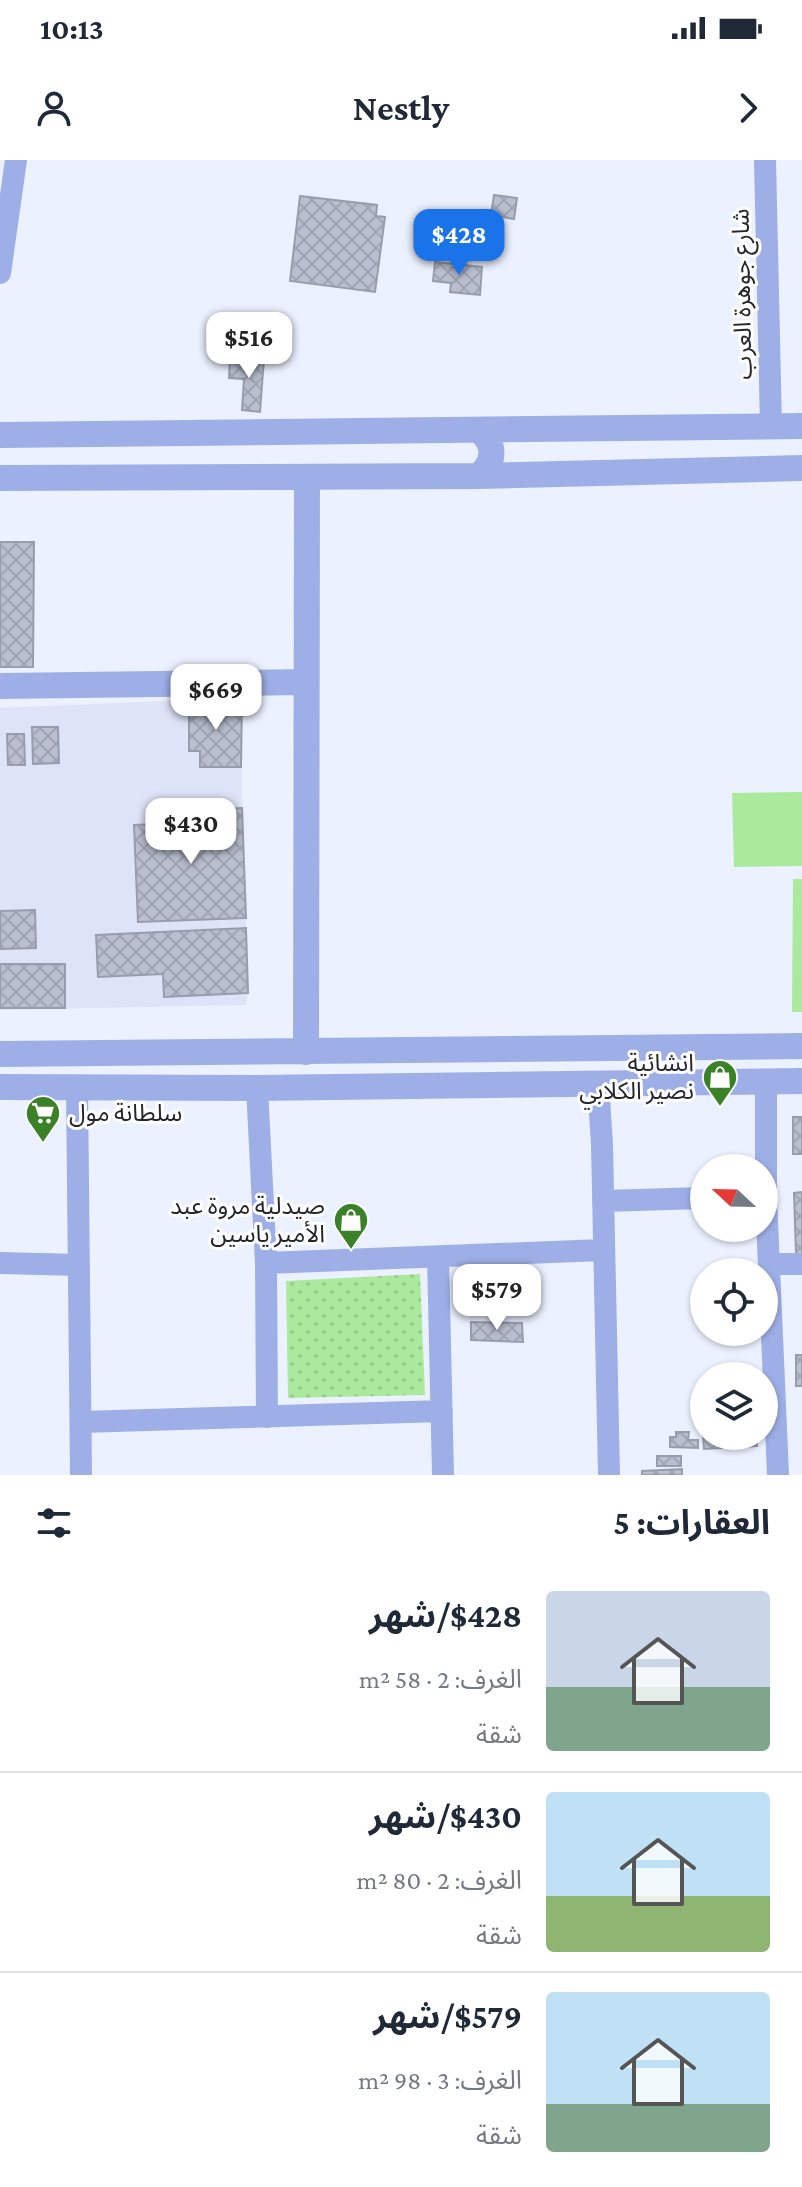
<!DOCTYPE html>
<html lang="ar">
<meta charset="utf-8">
<style>
body{margin:0;font-family:"Crimson Pro","Noto Sans Arabic",serif;background:#f2f2f3;color:#1f2937;direction:rtl;height:100vh;display:flex;flex-direction:column;font-size:30px;white-space:nowrap}
*{box-sizing:border-box;margin:0}
p{font-size:26px;color:#747a83}
.icon{flex:none;width:44px;height:44px;fill:none;stroke:currentColor;stroke-width:2;stroke-linecap:round;stroke-linejoin:round}
.map{position:relative;height:1315px;overflow:hidden;direction:ltr}
.drawer{display:flex;flex-direction:column;background:#fff;flex:1}
.drawer>*{flex:none}
.needle{width:52px;rotate:292deg}
.controls{position:absolute;left:690px;top:994px;display:grid;gap:16px}
.controls a{display:grid;place-items:center;width:88px;height:88px;border-radius:50%;background:#fff;box-shadow:0 2px 6px #0004;font-size:40px}
.price{position:absolute;translate:-50% -68px;padding:0 18px;border-radius:16px;background:#fff;color:#222;font-size:26px;line-height:52px;filter:drop-shadow(0 2px 4px #0008)}
.price::after{content:'';position:absolute;left:50%;top:48px;width:24px;height:18px;margin-left:-12px;background:inherit;clip-path:polygon(0 0,100% 0,50% 100%)}
.price.active{background:#1a73e8;color:#fff}
ul{padding:0;list-style:none}
li{display:flex;align-items:center;gap:24px;height:200px;padding:0 32px}
li+li{border-top:2px solid #e0e1e3}
li span{display:grid;place-items:center;flex:none;width:224px;height:160px;border-radius:8px;color:#555}
li>.icon{margin-inline-start:auto}
span .icon{width:96px;height:96px;fill:#fffc;stroke-width:1}
li b{font-size:34px}
h2{display:flex;justify-content:space-between;align-items:center;height:96px;padding:0 32px;font-size:34px}
.status{display:flex;justify-content:space-between;align-items:center;height:56px;padding:0 40px;background:#fff;direction:ltr}
.status svg{height:22px;fill:currentColor}
header{display:flex;justify-content:space-between;align-items:center;height:104px;padding:0 32px;background:#fff;font-size:36px;font-weight:700}
.map>svg:first-child{display:block}
.built{fill:#dee4f7}
.grass{fill:#abe99d}
.garden{fill:url(#garden-dots)}
.building{fill:url(#building-cross-hatch);stroke:#989dad;stroke-width:2}
.lines{fill:none;stroke-linecap:round;stroke-linejoin:round}
.minor{stroke:#9eafe7;stroke-width:22}
.tertiary{stroke:#9eafe7;stroke-width:26}
.labels{text-anchor:middle;stroke-width:6;stroke-linejoin:round;paint-order:stroke}
.street-label{font-size:24px;fill:#24262c;stroke:#fff}
.poi-label{font-size:24px;fill:#24262c;stroke:#fff;text-anchor:end}
</style>
<div class="status"><b>10:13</b><svg viewBox="0 0 49 12"><path d="M0 12V9h3v3zM5 12V6h3v6zM10 12V3h3v9zM15 12V0h3v12zM26 1h20v11H26zM47 4h2v5h-2z"/></svg></div>
<header><svg class="icon" aria-label="forward" viewBox="0 0 24 24"><path d="M9 5l7 7-7 7"/></svg>Nestly<svg class="icon" aria-label="person" viewBox="0 0 24 24"><circle cx="12" cy="8" r="4"/><path d="M4 21q1-7 8-7t8 7"/></svg></header>
<div class="map">
<svg width="802" height="1315" viewBox="0 0 802 1315">
<defs>
<pattern id="garden-dots" width="8" height="8" patternUnits="userSpaceOnUse" patternTransform="scale(2)"><rect width="8" height="8" fill="#abe99d"/><path d="M2 2h.1M6 6h.1" fill="none" stroke="#93c887" stroke-width="1.8" stroke-linecap="round"/></pattern>
<pattern id="building-cross-hatch" width="8" height="8" patternUnits="userSpaceOnUse" patternTransform="scale(2)"><rect width="8" height="8" fill="#babfd0"/><path d="M0 0l8 8M0 8l8-8" fill="none" stroke="#a0a4b3"/></pattern>
</defs>
<rect width="100%" height="100%" fill="#ecf1ff"/>
<!-- built -->
<path class="built" d="M189,540H242V648L248,833L246,845L0,850V548Z"/>
<!-- grass -->
<path class="grass" d="M802,632V706L734,707L732,633Z
M793,719H802V852H792Z"/>
<!-- garden -->
<path class="garden" d="M420,1114L425,1235L288,1238L286,1121Z"/>
<!-- building -->
<path class="building" d="M494,35L517,38L514,59L491,55Z
M300,36L377,45L376,56L385,57L375,132L290,121Z
M435,102L482,107L480,135L450,132L451,123L433,121Z
M230,197L264,199L260,252L242,250L244,219L229,218Z
M0,382H34L33,507H0Z
M189,540H242L241,607H200V591H189Z
M32,567H58L59,603L33,604Z
M7,574H24L25,605H8Z
M242,648L246,758L138,762L134,665L156,664L155,652Z
M35,750L36,788L0,789V751Z
M246,768L248,833L164,837L163,814L98,817L96,775Z
M0,804H65V848H0Z
M793,957H802V994H793Z
M802,1032V1094H796L794,1033Z
M471,1162L522,1163L523,1182L471,1180Z
M796,1195H802V1226H796Z
M676,1272H689L688,1280H698V1288L670,1287V1277H676Z
M703,1276H757V1286L704,1289Z
M657,1296H681V1306H657Z
M682,1309V1315H642V1311Z"/>
<g class="lines">
<!-- minor -->
<path class="minor" d="M765,0L771,266
M0,113L16,0
M766,922V1037L778,1315
M598,924L602,984L609,1315
M77,927L81,1315
M257,928L266,1103L267,1257
M603,1041L704,1038
M438,1097L443,1315
M0,1103L79,1105
M266,1103L603,1090
M769,1104H802
M81,1262L442,1251"/>
<!-- tertiary -->
<path class="tertiary" d="M0,275L802,266
M478,316C495,303 496,285 480,271
M0,318L478,316L802,308
M0,526L306,522
M306,892L307,317
M0,894L802,886
M0,927L257,928L802,921"/>
</g>
<!-- icons -->
<defs>
<g id="shop-pin" transform="scale(1.8)"><path d="M0 17L-7.5 6A9.5 9.5 0 1 1 7.5 6Z" fill="#3a8127" stroke="#fff"/><path d="M-5-2.5h2.3a2.7 3.5 0 0 1 5.4 0H5L5.5 6h-11ZM-1.5-2.5h3a1.5 2.3 0 0 0-3 0Z" fill="#fff"/></g>
<g id="supermarket-pin" transform="scale(1.8)"><path d="M0 17L-7.5 6A9.5 9.5 0 1 1 7.5 6Z" fill="#3a8127" stroke="#fff"/><path d="M-6-5.5h2.5l.6 2H6L4.5 2H-2.5L-4.4-4H-6ZM-1.5 3.2a1.3 1.3 0 1 0 .1 0ZM3 3.2a1.3 1.3 0 1 0 .1 0Z" fill="#fff"/></g>
</defs>
<g fill-rule="evenodd">
<use href="#shop-pin" x="720" y="917"/>
<use href="#supermarket-pin" x="43" y="953"/>
<use href="#shop-pin" x="351" y="1060"/>
</g>
<g class="labels">
<!-- street labels -->
<g class="street-label">
<text transform="translate(742 134) rotate(-91)" y="8">شارع جوهرة العرب</text>
</g>
<!-- poi labels -->
<g class="poi-label">
<text x="694" y="911">انشائية<tspan x="694" dy="28">نصير الكلابي</tspan></text>
<text x="69" y="961" text-anchor="start">سلطانة مول</text>
<text x="325" y="1054">صيدلية مروة عبد<tspan x="325" dy="28">الأمير ياسين</tspan></text>
</g>
</g>
</svg>
<div class="controls">
<a><svg class="needle" viewBox="-14 -14 28 28"><path d="M0-13l5 13h-10z" fill="#e53935"/><path d="M0 13l5-13h-10z" fill="#747a83"/></svg></a>
<a><svg class="icon" aria-label="locate" viewBox="0 0 24 24"><circle cx="12" cy="12" r="6"/><path d="M12 2v4M12 18v4M2 12h4M18 12h4"/></svg></a>
<a><svg class="icon" aria-label="layers" viewBox="0 0 24 24"><path d="M12 4l9 5-9 5-9-5zM3 14l9 5 9-5"/></svg></a>
</div>
<b class="price active" style="left:459px;top:117px">$428</b>
<b class="price" style="left:249px;top:220px">$516</b>
<b class="price" style="left:216px;top:572px">$669</b>
<b class="price" style="left:191px;top:706px">$430</b>
<b class="price" style="left:497px;top:1172px">$579</b>
</div>
<section class="drawer">
<h2>العقارات: 5<svg class="icon" aria-label="filters" viewBox="0 0 24 24"><path d="M4 7h16M4 17h16"/><circle cx="9" cy="7" r="2"/><circle cx="15" cy="17" r="2"/></svg></h2>
<ul>
<li><span style="background:linear-gradient(#c9d6e8 60%,#7fa58c 0)"><svg class="icon" aria-label="home" viewBox="0 0 24 24"><path d="M3 11l9-7 9 7M6 9v11h12V9"/></svg></span><div><b>$428/شهر</b><p>الغرف: 2 · 58 m²</p><p>شقة</p></div></li>
<li><span style="background:linear-gradient(#bfe0f5 65%,#8fb573 0)"><svg class="icon" aria-label="home" viewBox="0 0 24 24"><path d="M3 11l9-7 9 7M6 9v11h12V9"/></svg></span><div><b>$430/شهر</b><p>الغرف: 2 · 80 m²</p><p>شقة</p></div></li>
<li><span style="background:linear-gradient(#bfe0f5 70%,#7fa58c 0)"><svg class="icon" aria-label="home" viewBox="0 0 24 24"><path d="M3 11l9-7 9 7M6 9v11h12V9"/></svg></span><div><b>$579/شهر</b><p>الغرف: 3 · 98 m²</p><p>شقة</p></div></li>
</ul>
</section>
